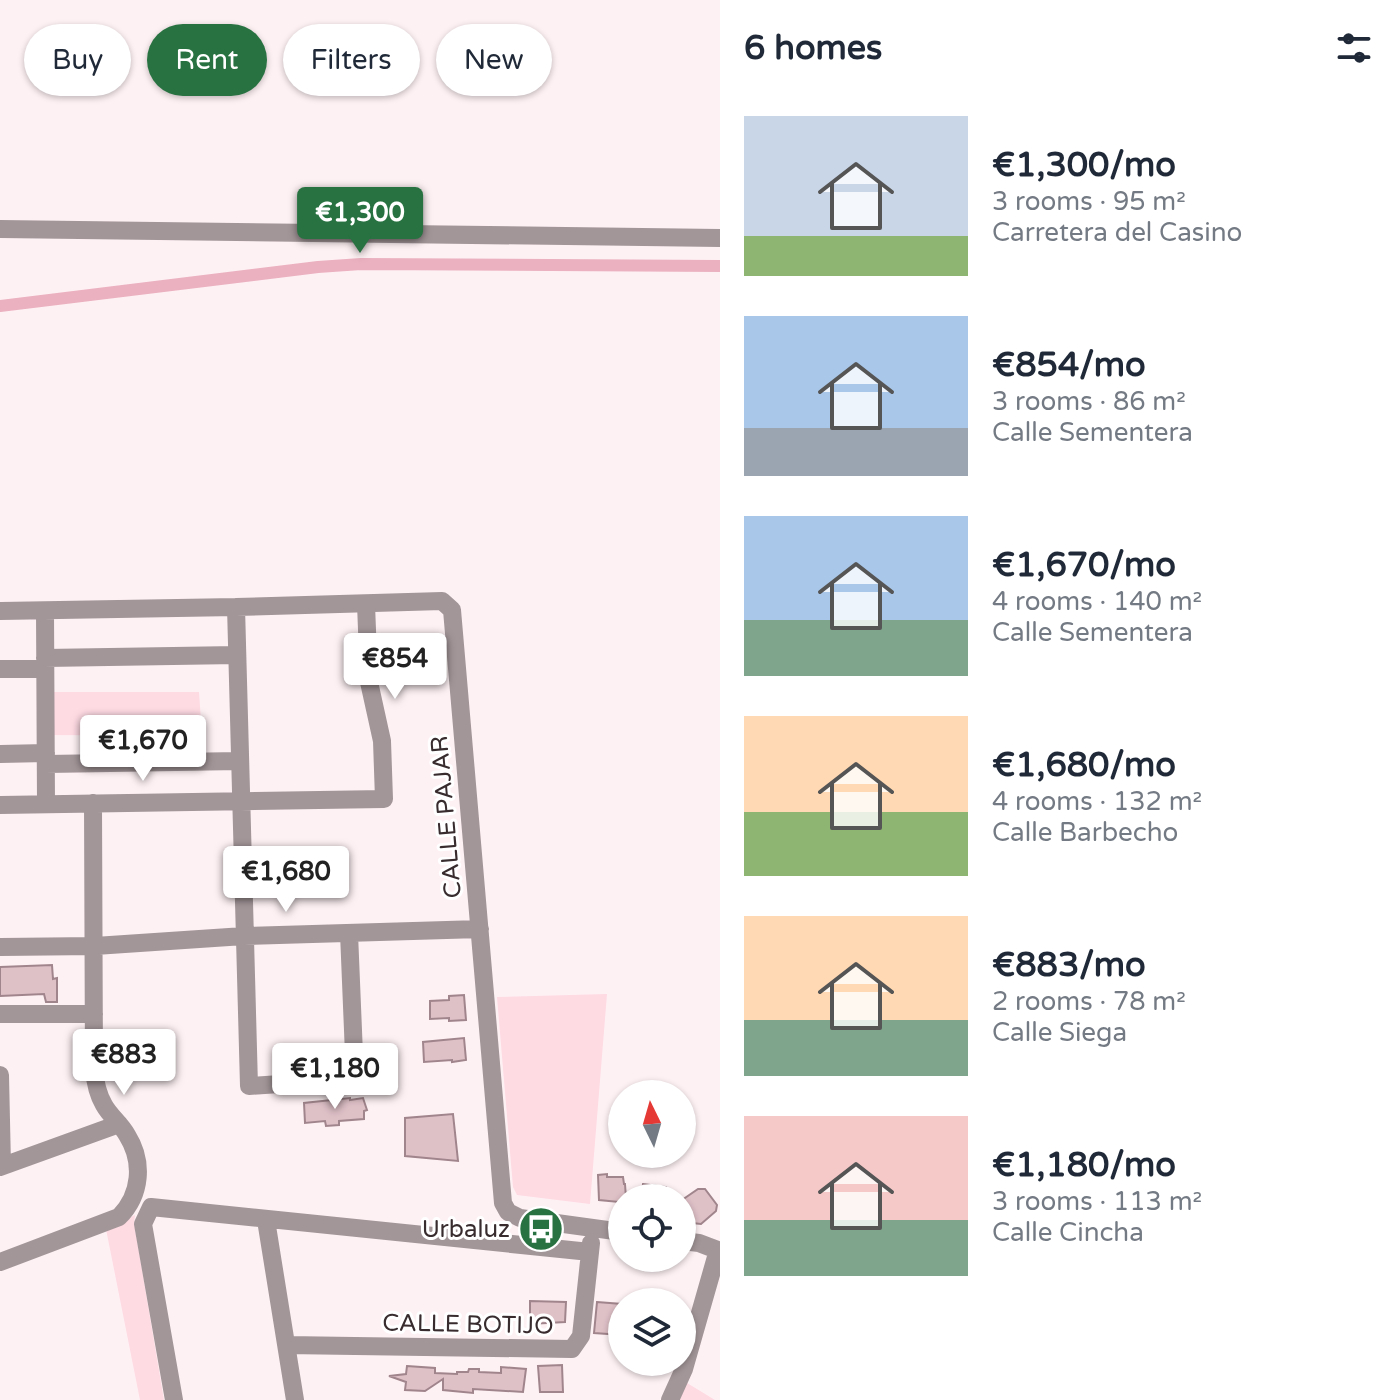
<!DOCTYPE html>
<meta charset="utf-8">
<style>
body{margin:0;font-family:"Varela Round",sans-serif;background:#f6f6f7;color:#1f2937;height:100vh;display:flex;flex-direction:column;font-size:30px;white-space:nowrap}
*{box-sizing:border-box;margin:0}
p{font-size:26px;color:#747a83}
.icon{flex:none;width:44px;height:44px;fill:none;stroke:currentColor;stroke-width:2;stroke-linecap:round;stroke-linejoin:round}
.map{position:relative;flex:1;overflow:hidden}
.sheet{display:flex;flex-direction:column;background:#fff;width:680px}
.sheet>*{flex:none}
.top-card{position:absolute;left:24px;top:24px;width:576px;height:72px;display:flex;gap:16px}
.needle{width:52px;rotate:355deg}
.tools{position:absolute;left:608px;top:1080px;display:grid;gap:16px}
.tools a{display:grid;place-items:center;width:88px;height:88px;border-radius:50%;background:#fff;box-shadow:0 2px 6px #0004;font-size:40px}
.price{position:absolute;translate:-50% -68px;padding:0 18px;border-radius:8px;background:#fff;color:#222;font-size:26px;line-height:52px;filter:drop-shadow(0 2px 4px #0008)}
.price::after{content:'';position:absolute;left:50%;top:48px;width:24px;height:18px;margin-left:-12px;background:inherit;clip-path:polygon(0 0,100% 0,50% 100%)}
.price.on{background:#277240;color:#fff}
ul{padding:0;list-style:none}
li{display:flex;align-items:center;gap:24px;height:200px;padding:0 24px}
li span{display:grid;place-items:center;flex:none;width:224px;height:160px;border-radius:0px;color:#555}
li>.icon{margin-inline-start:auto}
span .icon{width:96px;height:96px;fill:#fffc;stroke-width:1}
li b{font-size:34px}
h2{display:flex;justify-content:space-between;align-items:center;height:96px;padding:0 24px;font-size:34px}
.pill{padding:0 28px;border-radius:36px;background:#fff;box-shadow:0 2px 6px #0004;font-size:28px;line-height:72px}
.pill.on{background:#277240;color:#fff}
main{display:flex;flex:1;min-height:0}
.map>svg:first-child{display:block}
.green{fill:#fedae3}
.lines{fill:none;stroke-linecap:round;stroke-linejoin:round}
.canal{stroke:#ebb1c0;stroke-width:12}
.building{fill:#dec0c7;stroke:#a1858c;stroke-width:2}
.minor{stroke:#a39699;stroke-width:18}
.labels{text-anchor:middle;stroke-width:6;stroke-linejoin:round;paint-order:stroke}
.street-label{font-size:24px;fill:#382c2f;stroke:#fff}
.poi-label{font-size:24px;fill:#382c2f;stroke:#fff;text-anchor:end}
</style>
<main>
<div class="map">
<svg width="720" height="1400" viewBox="0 0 720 1400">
<rect width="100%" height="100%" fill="#fef1f4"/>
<!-- green -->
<path class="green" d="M45,692H199L202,736L46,735Z
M607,994L590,1204L517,1195L513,1187L497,997Z
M135,1215L134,1223L164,1400H140L106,1229Z
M687,1383L715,1400H679Z"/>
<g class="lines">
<!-- canal -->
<path class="canal" d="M0,306L318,267L361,264L720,266"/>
</g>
<!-- building -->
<path class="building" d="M52,965L53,979L57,978V1002H46L44,994L0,996V967Z
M464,995L466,1020L449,1021V1018L430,1019V1001L449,1000V996Z
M464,1038L466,1060L452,1062V1060L424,1062L423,1042Z
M350,1098V1100L363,1098L367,1110L364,1111V1119L339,1121V1125L326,1126L325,1121L305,1123L304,1103Z
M453,1114L458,1161L405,1156V1118Z
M607,1174V1177H623L624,1184H625L626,1198H622L619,1202L599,1200L598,1175Z
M643,1184L666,1187L665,1198H641Z
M698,1189H705L717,1205L716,1211L701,1224L692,1223L682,1208V1200Z
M530,1301L566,1302L565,1322L530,1324Z
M597,1302L622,1304V1335L594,1333Z
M562,1365L563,1392H540L538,1366Z
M407,1366L435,1368V1373L457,1374V1372H468L469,1369H479V1372L501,1373V1367L526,1369L523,1392L473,1389V1393L443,1390V1379L425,1391L405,1390L406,1382L389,1376L406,1374Z"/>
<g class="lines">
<!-- minor -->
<path class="minor" d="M0,229L720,238
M236,607L249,1086L355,1079L349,933
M0,611L236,607L442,601L452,610L503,1203L508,1212L520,1218L622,1232
M45,611L46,804
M45,658L237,655
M0,669H45
M0,754L46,753
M46,764L240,761
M0,805L384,799L382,741L369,682L366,604
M0,947L95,946L244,936L480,929
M0,1014H94
M0,1075L2,1166
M0,1167L119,1124
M266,1220L295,1400
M682,1241L699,1243L720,1251
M0,1262L119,1217C141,1195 144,1162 127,1135C121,1124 110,1116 104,1105C97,1093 95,1082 94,1069L93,803
M286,1345L572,1349L581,1336L591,1243
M174,1400L143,1224L151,1207L590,1252
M670,1400L684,1369L718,1250"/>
</g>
<!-- icons -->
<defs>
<g id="bus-disc" transform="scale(2.3)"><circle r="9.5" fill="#277240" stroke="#fff"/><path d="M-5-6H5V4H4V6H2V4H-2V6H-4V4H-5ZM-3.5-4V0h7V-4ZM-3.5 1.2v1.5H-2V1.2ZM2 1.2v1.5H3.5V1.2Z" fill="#fff"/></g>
</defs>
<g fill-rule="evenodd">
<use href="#bus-disc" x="541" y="1229"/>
</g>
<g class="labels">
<!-- street labels -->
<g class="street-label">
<text transform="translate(446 817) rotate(-95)" y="8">CALLE PAJAR</text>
<text transform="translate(468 1324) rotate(1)" y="8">CALLE BOTIJO</text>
</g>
<!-- poi labels -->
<g class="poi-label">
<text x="510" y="1237">Urbaluz</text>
</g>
</g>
</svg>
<div class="tools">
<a><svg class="needle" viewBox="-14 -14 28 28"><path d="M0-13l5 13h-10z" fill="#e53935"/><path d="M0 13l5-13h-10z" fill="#747a83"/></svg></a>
<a><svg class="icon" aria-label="locate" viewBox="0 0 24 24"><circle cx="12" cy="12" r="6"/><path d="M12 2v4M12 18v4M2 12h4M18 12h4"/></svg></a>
<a><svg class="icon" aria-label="layers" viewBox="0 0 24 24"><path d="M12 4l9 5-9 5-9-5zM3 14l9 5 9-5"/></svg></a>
</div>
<b class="price on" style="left:360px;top:255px">€1,300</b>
<b class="price" style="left:395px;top:701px">€854</b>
<b class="price" style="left:143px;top:783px">€1,670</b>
<b class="price" style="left:286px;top:914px">€1,680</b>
<b class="price" style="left:124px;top:1097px">€883</b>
<b class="price" style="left:335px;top:1111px">€1,180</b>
<div class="top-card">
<a class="pill">Buy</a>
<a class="pill on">Rent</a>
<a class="pill">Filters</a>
<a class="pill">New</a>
</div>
</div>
<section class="sheet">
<h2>6 homes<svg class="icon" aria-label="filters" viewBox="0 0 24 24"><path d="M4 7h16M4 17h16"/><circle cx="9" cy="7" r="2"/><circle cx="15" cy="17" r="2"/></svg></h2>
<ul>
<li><span style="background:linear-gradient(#c9d6e8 75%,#8fb573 0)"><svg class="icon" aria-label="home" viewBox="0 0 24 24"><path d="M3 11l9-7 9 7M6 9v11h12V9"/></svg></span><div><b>€1,300/mo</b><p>3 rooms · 95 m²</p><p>Carretera del Casino</p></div></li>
<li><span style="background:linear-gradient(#a9c7e8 70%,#9aa5b1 0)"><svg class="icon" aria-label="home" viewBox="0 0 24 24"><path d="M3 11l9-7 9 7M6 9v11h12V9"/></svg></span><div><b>€854/mo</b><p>3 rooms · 86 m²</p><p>Calle Sementera</p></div></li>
<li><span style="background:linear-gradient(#a9c7e8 65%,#7fa58c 0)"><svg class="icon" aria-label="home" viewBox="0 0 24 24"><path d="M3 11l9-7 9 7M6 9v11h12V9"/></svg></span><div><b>€1,670/mo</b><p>4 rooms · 140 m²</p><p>Calle Sementera</p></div></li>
<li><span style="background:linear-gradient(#ffd9b3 60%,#8fb573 0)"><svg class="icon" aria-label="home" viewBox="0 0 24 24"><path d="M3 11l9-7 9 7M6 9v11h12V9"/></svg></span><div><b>€1,680/mo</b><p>4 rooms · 132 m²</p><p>Calle Barbecho</p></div></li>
<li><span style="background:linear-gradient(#ffd9b3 65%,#7fa58c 0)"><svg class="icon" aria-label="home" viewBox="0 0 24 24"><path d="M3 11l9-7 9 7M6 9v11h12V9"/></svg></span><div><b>€883/mo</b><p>2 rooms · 78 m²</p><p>Calle Siega</p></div></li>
<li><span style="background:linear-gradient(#f6c9c9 65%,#7fa58c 0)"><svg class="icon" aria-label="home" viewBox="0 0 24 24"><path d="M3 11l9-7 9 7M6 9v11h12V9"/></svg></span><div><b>€1,180/mo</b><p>3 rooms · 113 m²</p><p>Calle Cincha</p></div></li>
</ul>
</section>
</main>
